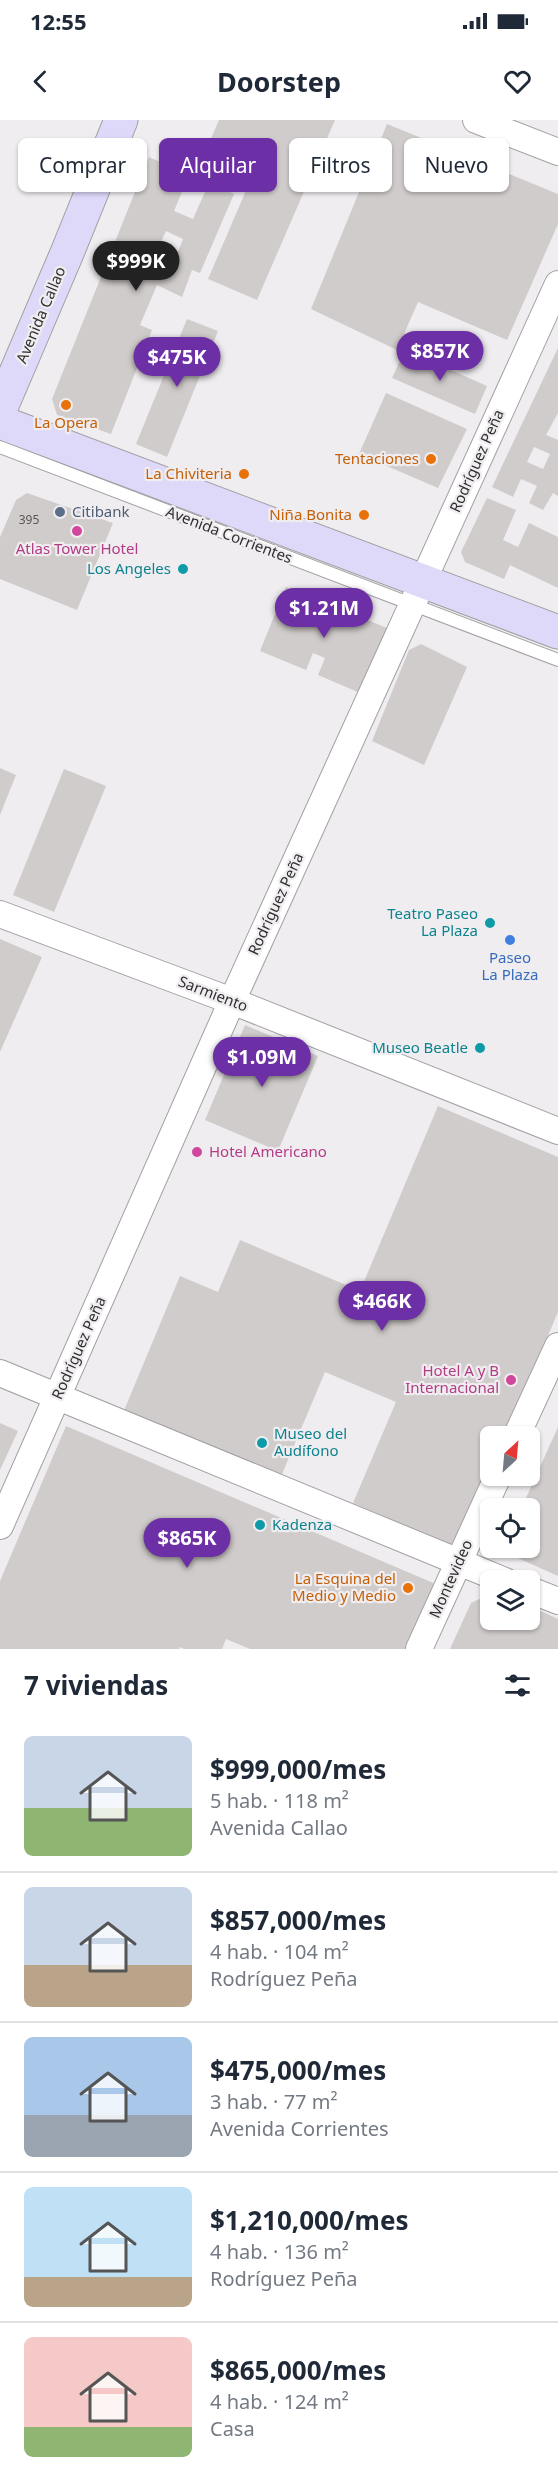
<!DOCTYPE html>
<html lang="es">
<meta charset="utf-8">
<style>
body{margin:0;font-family:"Noto Sans",sans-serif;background:#f2f2f3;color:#1f2937;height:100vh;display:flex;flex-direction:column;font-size:22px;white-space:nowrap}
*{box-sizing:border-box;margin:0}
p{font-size:20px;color:#747a83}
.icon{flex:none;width:33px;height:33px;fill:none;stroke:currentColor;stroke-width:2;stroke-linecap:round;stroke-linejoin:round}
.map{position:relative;height:1529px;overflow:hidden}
.drawer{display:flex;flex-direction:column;background:#fff;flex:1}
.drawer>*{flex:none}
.guide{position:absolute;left:18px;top:18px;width:522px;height:54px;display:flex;gap:12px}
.needle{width:39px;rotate:26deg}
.fabs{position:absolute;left:480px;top:1306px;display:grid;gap:12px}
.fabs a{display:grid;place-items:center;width:60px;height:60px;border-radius:9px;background:#fff;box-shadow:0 2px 4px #0004;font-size:30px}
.price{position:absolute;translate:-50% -51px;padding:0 14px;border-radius:21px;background:#6c2fa5;color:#fff;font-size:20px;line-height:39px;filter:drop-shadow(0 2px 3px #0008)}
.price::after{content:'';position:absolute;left:50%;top:36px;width:18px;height:14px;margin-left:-9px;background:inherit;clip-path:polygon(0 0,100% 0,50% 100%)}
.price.on{background:#222;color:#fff}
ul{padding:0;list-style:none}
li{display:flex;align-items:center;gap:18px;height:150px;padding:0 24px}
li+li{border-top:2px solid #e0e1e3}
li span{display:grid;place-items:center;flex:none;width:168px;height:120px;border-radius:9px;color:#555}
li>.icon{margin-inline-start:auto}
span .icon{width:72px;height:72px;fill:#fffc;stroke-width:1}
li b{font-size:26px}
h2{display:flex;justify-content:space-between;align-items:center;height:72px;padding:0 24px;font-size:26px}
.chip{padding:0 21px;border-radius:9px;background:#fff;box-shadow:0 2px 4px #0004;font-size:21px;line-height:54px}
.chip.on{background:#6c2fa5;color:#fff}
.status{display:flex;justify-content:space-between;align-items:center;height:42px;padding:0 30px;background:#fff;direction:ltr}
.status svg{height:16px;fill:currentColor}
header{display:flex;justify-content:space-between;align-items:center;height:78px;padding:0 24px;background:#fff;font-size:27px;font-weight:700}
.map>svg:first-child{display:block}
.building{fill:#d0cccb;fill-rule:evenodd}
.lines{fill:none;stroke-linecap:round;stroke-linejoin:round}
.lane-casing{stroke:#a29fa2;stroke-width:14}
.street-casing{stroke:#a29fa2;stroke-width:28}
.secondary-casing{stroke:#a29fa2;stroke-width:35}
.lane{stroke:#fff;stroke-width:12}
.street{stroke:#fff;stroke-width:26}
.secondary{stroke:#ded8f9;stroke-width:33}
.food-dot{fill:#e8710a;stroke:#f0edf0;stroke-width:2}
.service-dot{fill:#5c6f8a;stroke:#f0edf0;stroke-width:2}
.hotel-dot{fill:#d1479c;stroke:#f0edf0;stroke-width:2}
.culture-dot{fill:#0f9aa8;stroke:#f0edf0;stroke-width:2}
.shop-dot{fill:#3f7fe0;stroke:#f0edf0;stroke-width:2}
.labels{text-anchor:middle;stroke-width:4.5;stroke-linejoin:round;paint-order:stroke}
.number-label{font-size:12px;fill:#585657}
.street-label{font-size:15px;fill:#302f30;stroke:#f0edf0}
.food-label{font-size:15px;fill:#c56008;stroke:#f0edf0;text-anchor:end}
.service-label{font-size:15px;fill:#4e5e75;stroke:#f0edf0;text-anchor:start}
.hotel-label{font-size:15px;fill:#b23c85;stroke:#f0edf0}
.culture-label{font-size:15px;fill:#0d838f;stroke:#f0edf0;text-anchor:end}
.shop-label{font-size:15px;fill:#366cbe;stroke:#f0edf0}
</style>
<div class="status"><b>12:55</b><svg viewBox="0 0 49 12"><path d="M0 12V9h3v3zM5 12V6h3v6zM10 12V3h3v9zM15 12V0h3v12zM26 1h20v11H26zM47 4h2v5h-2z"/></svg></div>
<header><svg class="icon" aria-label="back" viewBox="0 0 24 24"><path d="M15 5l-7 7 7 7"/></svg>Doorstep<svg class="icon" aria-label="heart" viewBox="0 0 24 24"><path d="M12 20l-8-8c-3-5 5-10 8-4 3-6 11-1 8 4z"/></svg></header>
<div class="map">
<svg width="558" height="1529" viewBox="0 0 558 1529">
<rect width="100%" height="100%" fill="#f0edf0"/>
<!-- building -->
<path class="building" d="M219,0H335L257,180L208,159L254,52L206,30Z
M387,4L558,74V104L507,220L418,182L397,230L311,189Z
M149,37L189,55L174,91L193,99L209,63L234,74L200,153L192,150L182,177L157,165L140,205L152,210L111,314L57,295L52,279ZM166,111L183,119L174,142L155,134Z
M187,199L218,211L167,337L136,324Z
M558,228V293L546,315L558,320V376L553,373L543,390L529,383L537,366L521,359L513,377L492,367ZM534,327L550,334L543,349L527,342Z
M408,231L487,266L475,294L392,258L399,243Z
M386,273L467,309L438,368L359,334Z
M27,373L113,403L77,490L0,459V417L16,380Z
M487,378L516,390L503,420L518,427L529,403L558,417V468L510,445L504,459L465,442L461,432Z
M286,467L387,508L360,573L318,555L325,538L313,533L306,550L260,531Z
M421,524L467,547L424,645L372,621L409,530Z
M0,648L16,655L0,695Z
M64,649L106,666L54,792L13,775Z
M0,819L42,837L0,932Z
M245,905L318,936L278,1031L205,1000Z
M438,986L558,1037V1192L505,1317H490V1352L458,1428L353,1383L396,1282L325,1252L280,1359L123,1293L180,1156L218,1172L240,1120L360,1171Z
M0,1303L18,1311L0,1350Z
M66,1306L438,1465L411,1529H250L226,1519L222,1529H184L180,1527L179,1529H0V1461Z
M558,1307V1456L502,1431L503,1428H530V1389H521Z
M490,1474V1500H530V1486L558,1499V1529H450L471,1483Z"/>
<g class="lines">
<!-- lane casing -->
<g class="lane-casing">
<path id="lane" d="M0,327L558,540"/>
</g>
<!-- street casing -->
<g class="street-casing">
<path id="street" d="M476,0L558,32
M0,794L232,881L558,1011
M0,1253L505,1461
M516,1317L558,1226
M0,1406L232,881L558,164
M530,1470L558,1481
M419,1529L498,1356"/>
</g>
<!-- secondary casing -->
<g class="secondary-casing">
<path id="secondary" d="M0,290L67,133L121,0
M0,302L558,512"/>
</g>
<!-- lane -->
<use href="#lane" class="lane"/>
<!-- street -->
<use href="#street" class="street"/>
<!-- secondary -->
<use href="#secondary" class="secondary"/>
</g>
<!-- markers -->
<g class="food-dot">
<circle cx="66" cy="285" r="6"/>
<circle cx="431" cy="339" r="6"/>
<circle cx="244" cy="354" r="6"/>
<circle cx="364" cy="395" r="6"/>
<circle cx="408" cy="1468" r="6"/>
</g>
<circle class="service-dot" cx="60" cy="392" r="6"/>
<g class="hotel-dot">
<circle cx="77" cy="411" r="6"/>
<circle cx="197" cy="1032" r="6"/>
<circle cx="511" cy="1260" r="6"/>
</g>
<g class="culture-dot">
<circle cx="183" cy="449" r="6"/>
<circle cx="490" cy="803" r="6"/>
<circle cx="480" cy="928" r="6"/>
<circle cx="262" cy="1323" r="6"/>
<circle cx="260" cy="1405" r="6"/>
</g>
<circle class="shop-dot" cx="510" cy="820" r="6"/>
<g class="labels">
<!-- number labels -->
<g class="number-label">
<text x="29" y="404">395</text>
</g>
<!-- street labels -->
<g class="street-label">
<text transform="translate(41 195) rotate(-67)" y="5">Avenida Callao</text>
<text transform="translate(477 341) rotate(-66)" y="5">Rodríguez Peña</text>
<text transform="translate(229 415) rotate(21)" y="5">Avenida Corrientes</text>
<text transform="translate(276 784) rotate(-65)" y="5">Rodríguez Peña</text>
<text transform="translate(213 874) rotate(21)" y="5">Sarmiento</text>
<text transform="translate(79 1228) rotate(-66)" y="5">Rodríguez Peña</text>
<text transform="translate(451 1459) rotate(-66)" y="5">Montevideo</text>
</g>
<!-- food labels -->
<g class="food-label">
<text x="66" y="308" text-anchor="middle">La Opera</text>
<text x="419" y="344">Tentaciones</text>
<text x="232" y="359">La Chiviteria</text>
<text x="352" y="400">Niña Bonita</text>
<text x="396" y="1464">La Esquina del<tspan x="396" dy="17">Medio y Medio</tspan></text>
</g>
<!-- service labels -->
<g class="service-label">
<text x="72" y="397">Citibank</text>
</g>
<!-- hotel labels -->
<g class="hotel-label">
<text x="77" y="434">Atlas Tower Hotel</text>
<text x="209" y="1037" text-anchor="start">Hotel Americano</text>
<text x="499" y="1256" text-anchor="end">Hotel A y B<tspan x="499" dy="17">Internacional</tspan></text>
</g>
<!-- culture labels -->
<g class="culture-label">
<text x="171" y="454">Los Angeles</text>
<text x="478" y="799">Teatro Paseo<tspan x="478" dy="17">La Plaza</tspan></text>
<text x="468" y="933">Museo Beatle</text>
<text x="274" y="1319" text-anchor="start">Museo del<tspan x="274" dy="17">Audífono</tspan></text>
<text x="272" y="1410" text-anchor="start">Kadenza</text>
</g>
<!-- shop labels -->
<g class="shop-label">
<text x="510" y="843">Paseo<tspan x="510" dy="17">La Plaza</tspan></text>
</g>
</g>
</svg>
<div class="fabs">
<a><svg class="needle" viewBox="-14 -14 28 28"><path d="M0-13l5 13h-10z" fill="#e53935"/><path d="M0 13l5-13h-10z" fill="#747a83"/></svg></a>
<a><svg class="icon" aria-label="locate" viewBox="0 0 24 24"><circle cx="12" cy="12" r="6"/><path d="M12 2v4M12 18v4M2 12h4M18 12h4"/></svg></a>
<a><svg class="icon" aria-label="layers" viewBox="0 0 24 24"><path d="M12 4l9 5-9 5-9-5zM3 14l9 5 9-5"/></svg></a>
</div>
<b class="price on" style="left:136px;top:172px">$999K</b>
<b class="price" style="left:440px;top:262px">$857K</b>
<b class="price" style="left:177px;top:268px">$475K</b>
<b class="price" style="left:324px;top:519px">$1.21M</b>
<b class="price" style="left:262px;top:968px">$1.09M</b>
<b class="price" style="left:382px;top:1212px">$466K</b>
<b class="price" style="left:187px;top:1449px">$865K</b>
<div class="guide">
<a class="chip">Comprar</a>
<a class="chip on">Alquilar</a>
<a class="chip">Filtros</a>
<a class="chip">Nuevo</a>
</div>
</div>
<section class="drawer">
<h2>7 viviendas<svg class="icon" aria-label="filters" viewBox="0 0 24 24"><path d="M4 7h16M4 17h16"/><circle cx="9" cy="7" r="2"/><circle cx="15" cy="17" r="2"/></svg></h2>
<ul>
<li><span style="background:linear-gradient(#c9d6e8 60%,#8fb573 0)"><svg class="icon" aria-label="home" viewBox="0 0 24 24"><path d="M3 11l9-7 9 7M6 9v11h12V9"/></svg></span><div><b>$999,000/mes</b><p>5 hab. · 118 m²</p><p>Avenida Callao</p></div></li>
<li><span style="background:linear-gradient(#c9d6e8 65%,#b9a48a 0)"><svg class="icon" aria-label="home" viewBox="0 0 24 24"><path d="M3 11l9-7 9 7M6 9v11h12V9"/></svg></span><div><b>$857,000/mes</b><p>4 hab. · 104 m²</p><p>Rodríguez Peña</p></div></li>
<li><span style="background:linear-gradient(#a9c7e8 65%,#9aa5b1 0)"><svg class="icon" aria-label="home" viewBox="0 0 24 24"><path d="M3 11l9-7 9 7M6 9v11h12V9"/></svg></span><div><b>$475,000/mes</b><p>3 hab. · 77 m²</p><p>Avenida Corrientes</p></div></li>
<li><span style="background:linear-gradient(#bfe0f5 75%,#b9a48a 0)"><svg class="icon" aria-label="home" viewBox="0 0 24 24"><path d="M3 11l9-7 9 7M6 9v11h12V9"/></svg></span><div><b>$1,210,000/mes</b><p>4 hab. · 136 m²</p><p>Rodríguez Peña</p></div></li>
<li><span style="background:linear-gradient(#f6c9c9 75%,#8fb573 0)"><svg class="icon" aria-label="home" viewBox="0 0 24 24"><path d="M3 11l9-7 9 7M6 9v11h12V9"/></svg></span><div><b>$865,000/mes</b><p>4 hab. · 124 m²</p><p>Casa</p></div></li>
</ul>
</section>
